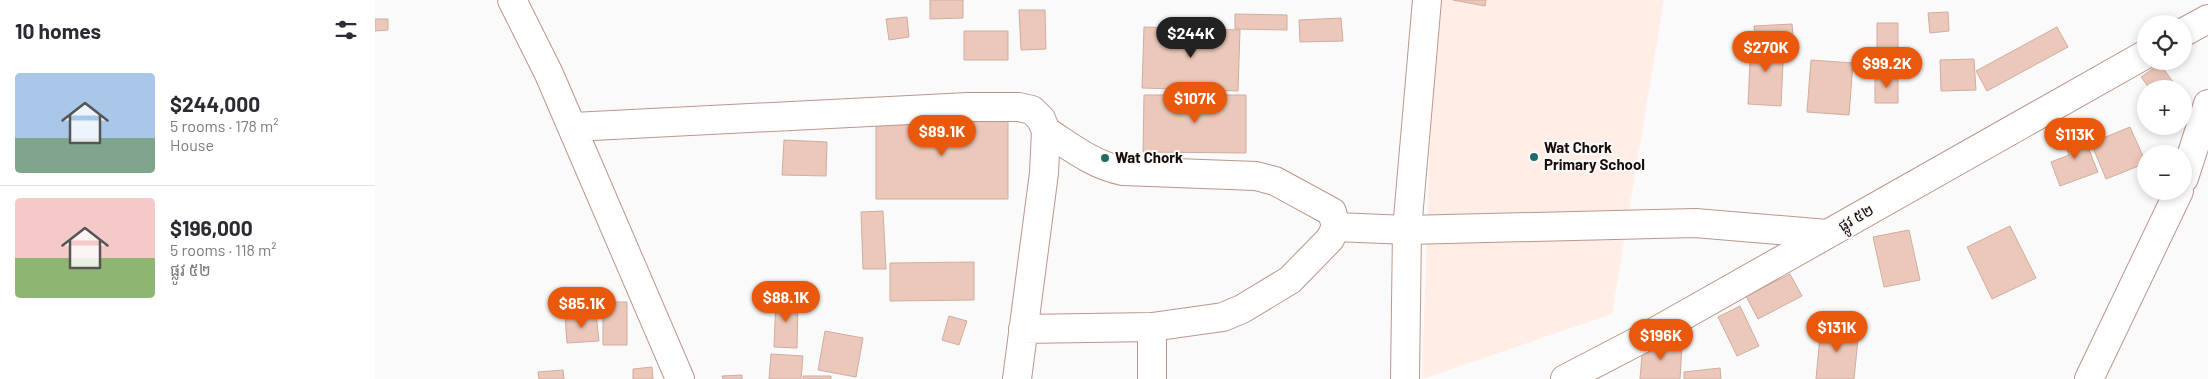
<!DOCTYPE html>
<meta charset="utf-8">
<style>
body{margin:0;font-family:Barlow,"Noto Sans Khmer",sans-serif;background:#f7f7f7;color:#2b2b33;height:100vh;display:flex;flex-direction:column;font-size:19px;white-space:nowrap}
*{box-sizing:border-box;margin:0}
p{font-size:16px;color:#7c7c81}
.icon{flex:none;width:28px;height:28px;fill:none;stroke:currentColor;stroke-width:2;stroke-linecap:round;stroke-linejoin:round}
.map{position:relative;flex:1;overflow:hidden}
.sheet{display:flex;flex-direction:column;background:#fff;width:375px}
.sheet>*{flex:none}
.buttons{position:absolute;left:1762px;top:15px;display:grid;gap:10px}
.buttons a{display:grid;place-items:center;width:55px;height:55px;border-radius:50%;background:#fff;box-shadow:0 2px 8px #0003;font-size:25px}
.price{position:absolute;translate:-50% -42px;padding:0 11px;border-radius:18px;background:#ea580c;color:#fff;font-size:16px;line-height:32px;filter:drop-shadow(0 1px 2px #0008)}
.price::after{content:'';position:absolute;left:50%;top:30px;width:15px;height:11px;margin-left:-8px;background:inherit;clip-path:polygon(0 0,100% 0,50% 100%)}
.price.on{background:#222;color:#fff}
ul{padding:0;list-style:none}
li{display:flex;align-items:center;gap:15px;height:125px;padding:0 15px}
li+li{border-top:1px solid #e1e1e2}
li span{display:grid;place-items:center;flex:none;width:140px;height:100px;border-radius:5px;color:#555}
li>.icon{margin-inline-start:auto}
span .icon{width:60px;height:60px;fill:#fffc;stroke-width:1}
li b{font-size:21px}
h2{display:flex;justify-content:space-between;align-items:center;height:60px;padding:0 15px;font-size:21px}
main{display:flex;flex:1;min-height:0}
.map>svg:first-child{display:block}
.built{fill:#ffede6}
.building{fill:#ecc8ba;stroke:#cfad9f}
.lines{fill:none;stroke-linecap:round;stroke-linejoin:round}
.minor-casing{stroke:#b9978a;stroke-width:30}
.minor{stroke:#fff;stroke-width:28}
.poi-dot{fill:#206b6a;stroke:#fafafa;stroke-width:2}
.labels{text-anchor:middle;stroke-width:4;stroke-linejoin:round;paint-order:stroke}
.poi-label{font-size:15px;font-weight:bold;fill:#180c08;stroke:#fafafa;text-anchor:start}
.street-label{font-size:15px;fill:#180c08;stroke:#fafafa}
</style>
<main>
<section class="sheet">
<h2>10 homes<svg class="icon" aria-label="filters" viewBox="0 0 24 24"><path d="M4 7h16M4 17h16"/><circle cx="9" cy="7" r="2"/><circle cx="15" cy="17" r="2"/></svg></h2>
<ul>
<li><span style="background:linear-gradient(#a9c7e8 65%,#7fa58c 0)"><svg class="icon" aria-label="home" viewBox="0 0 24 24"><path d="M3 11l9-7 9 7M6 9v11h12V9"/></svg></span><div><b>$244,000</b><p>5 rooms · 178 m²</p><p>House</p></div></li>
<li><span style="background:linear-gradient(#f6c9c9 60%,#8fb573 0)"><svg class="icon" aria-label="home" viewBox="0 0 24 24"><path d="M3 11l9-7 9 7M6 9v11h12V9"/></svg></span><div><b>$196,000</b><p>5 rooms · 118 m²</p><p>ផ្លូវ ៥២</p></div></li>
</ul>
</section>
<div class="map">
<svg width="1833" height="379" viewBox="0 0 1833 379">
<rect width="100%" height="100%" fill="#fafafa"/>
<!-- built -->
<path class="built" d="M1060,0H1289L1237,314L1047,379Z"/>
<!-- building -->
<path class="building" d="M555,0H588V18L555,19Z
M1078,0H1111L1110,6Z
M644,10H670L671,49L646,50Z
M1573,12L1574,31L1555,33L1553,13Z
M860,14L912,15V30L860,29Z
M532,17L534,37L514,40L511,19Z
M966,18L968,41L925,42L924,20Z
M0,19H13V30L0,31Z
M1502,23H1523V71H1502Z
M1417,24L1418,34L1380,36L1379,26Z
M769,27L865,30L863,91L767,88Z
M1682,27L1693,47L1612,91L1601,71Z
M589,31H633V60H589Z
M1376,41L1409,42L1406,106L1373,104Z
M1599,59L1601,90L1566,91L1565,60Z
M1436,60L1478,63L1474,115L1432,112Z
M1785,64L1803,89H1775L1766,77Z
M1500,75H1523V103H1500Z
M769,95H871V153L768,152Z
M501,115H633V199H501Z
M1755,127L1771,163L1731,179L1716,143Z
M1706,130L1723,172L1685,186L1676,162L1694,155L1687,138Z
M409,140L452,142L451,176L407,175Z
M508,211L511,269H488L486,212Z
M1635,226L1661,278L1617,299L1592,247Z
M1534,230L1545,280L1509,287L1498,237Z
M599,262V300L515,301V263Z
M1415,274L1427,296L1383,319L1371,296Z
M401,297L423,298L422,348L399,347Z
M228,302H252V345H228Z
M1365,306L1384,346L1362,356L1343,317Z
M221,314L224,341L192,343L190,316Z
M574,316L592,321L584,345L567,340Z
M1446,326L1484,329L1479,379H1441Z
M450,331L488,338L481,377L443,370Z
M1268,342L1307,344L1305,379H1265Z
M396,354L428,356L426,379H394Z
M277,367L278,379H258V369Z
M1345,368L1346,379H1309V372Z
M188,370L189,379H164L163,372Z
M367,375V379H348L347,376Z
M428,376H456V379H428Z"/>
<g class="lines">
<!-- minor casing -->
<g class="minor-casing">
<path id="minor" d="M137,0L174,74L305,379
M1809,32L1833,19
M198,127L593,107H644L657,110L666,119L671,131L669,173L642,379
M1809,178L1833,104
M961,227L1032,230L1320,223L1452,234
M777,327V379
M648,329L777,327L848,317L867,309L915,280L955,239L961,227L957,212L900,181L881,176L748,171C718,165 696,147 671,131
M1030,379L1032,230L1052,0
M1190,379L1267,339L1771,54
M1714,379L1804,191"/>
</g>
<!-- minor -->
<use href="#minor" class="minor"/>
</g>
<!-- markers -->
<g class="poi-dot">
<circle cx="1159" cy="157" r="5"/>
<circle cx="730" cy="158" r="5"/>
</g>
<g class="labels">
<!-- poi labels -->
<g class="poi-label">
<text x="1169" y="153">Wat Chork<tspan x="1169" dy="17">Primary School</tspan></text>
<text x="740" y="163">Wat Chork</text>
</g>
<!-- street labels -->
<g class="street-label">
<text transform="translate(1481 218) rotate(-30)" y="5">ផ្លូវ ៥២</text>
</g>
</g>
</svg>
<div class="buttons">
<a><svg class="icon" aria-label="locate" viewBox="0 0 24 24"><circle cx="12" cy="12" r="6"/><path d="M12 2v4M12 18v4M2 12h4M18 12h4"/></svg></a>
<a>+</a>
<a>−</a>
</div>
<b class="price on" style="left:816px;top:59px">$244K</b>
<b class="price" style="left:1391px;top:73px">$270K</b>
<b class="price" style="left:1512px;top:89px">$99.2K</b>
<b class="price" style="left:820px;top:124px">$107K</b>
<b class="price" style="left:567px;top:157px">$89.1K</b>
<b class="price" style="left:1700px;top:160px">$113K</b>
<b class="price" style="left:411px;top:323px">$88.1K</b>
<b class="price" style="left:207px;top:329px">$85.1K</b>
<b class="price" style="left:1462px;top:353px">$131K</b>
<b class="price" style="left:1286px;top:361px">$196K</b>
</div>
</main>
